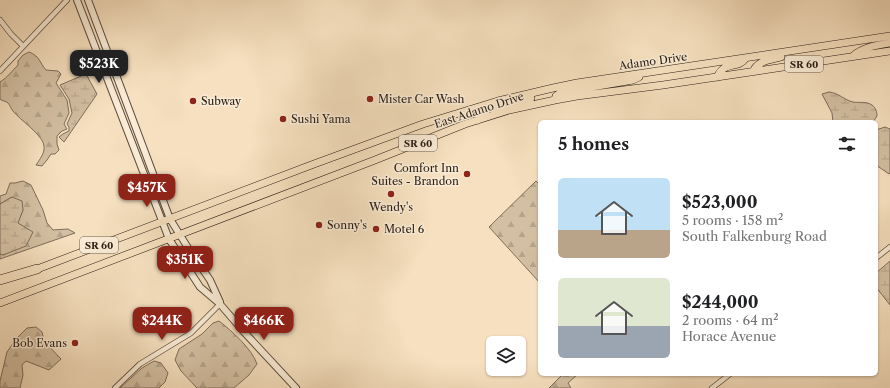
<!DOCTYPE html>
<meta charset="utf-8">
<style>
body{margin:0;font-family:"Libre Caslon Text",serif;background:#f2f2f2;color:#202124;height:100vh;display:flex;flex-direction:column;font-size:15px;white-space:nowrap}
*{box-sizing:border-box;margin:0}
p{font-size:13px;color:#757577}
.icon{flex:none;width:22px;height:22px;fill:none;stroke:currentColor;stroke-width:2;stroke-linecap:round;stroke-linejoin:round}
.map{position:relative;flex:1;overflow:hidden}
.details{position:absolute;left:538px;top:120px;width:340px;height:256px;display:flex;flex-direction:column;background:#fff;border-radius:6px;box-shadow:0 1px 3px #0004}
.details>*{flex:none}
.controls{position:absolute;left:486px;top:336px;display:grid;gap:8px}
.controls a{display:grid;place-items:center;width:40px;height:40px;border-radius:6px;background:#fff;box-shadow:0 1px 3px #0004;font-size:20px}
.price{position:absolute;translate:-50% -34px;padding:0 9px;border-radius:8px;background:#8f2418;color:#fff;font-size:13px;line-height:26px;filter:drop-shadow(0 1px 2px #0008)}
.price::after{content:'';position:absolute;left:50%;top:24px;width:12px;height:9px;margin-left:-6px;background:inherit;clip-path:polygon(0 0,100% 0,50% 100%)}
.price.current{background:#222;color:#fff}
ul{padding:0;list-style:none}
li{display:flex;align-items:center;gap:12px;height:100px;padding:0 20px}
li span{display:grid;place-items:center;flex:none;width:112px;height:80px;border-radius:6px;color:#555}
li>.icon{margin-inline-start:auto}
span .icon{width:48px;height:48px;fill:#fffc;stroke-width:1}
li b{font-size:17px}
h2{display:flex;justify-content:space-between;align-items:center;height:48px;padding:0 20px;font-size:17px}
.map>svg:first-child{display:block}
.forest{fill:url(#forest-firs);stroke:#7e6e5c}
.wetland{fill:url(#wetland-marsh);stroke:#7e6e5c}
.lines{fill:none;stroke-linecap:round;stroke-linejoin:round}
.minor-casing{stroke:#5d4e40;stroke-width:6}
.tertiary-casing{stroke:#5d4e40;stroke-width:8}
.primary-casing{stroke:#2a1e15;stroke-width:8}
.motorway-casing{stroke:#2a1e15;stroke-width:10}
.minor{stroke:#f9ebd5;stroke-width:4.5}
.tertiary{stroke:#f9ebd5;stroke-width:6}
.primary{stroke:#f6e0bf;stroke-width:7}
.motorway{stroke:#f6e0bf;stroke-width:9}
.poi-dot{fill:#8f2418;stroke:#f9ebd5;stroke-width:1.5}
.labels{text-anchor:middle;stroke-width:3;stroke-linejoin:round;paint-order:stroke}
.shield{fill:#f9ebd5;stroke:#685c4f;stroke-width:1}
.shield-label{font-size:10px;font-weight:bold;fill:#2a1e15}
.street-label{font-size:11px;fill:#2a1e15;stroke:#f9ebd5}
.poi-label{font-size:11px;fill:#2a1e15;stroke:#f9ebd5;text-anchor:start}
</style>
<div class="map">
<svg width="890" height="388" viewBox="0 0 890 388">
<defs>
<pattern id="forest-firs" width="22" height="20" patternUnits="userSpaceOnUse"><rect width="22" height="20" fill="#d3bfa2"/><path d="M5 1l3.5 6h-7zM16 11l3.5 6h-7z" fill="#b5a48b"/></pattern>
<pattern id="wetland-marsh" width="20" height="14" patternUnits="userSpaceOnUse"><rect width="20" height="14" fill="#d3bfa2"/><path d="M1 5h8M5 5V1M11 12h8M15 12V8" fill="none" stroke="#b5a48b"/></pattern>
</defs>
<rect width="100%" height="100%" fill="#f6e0bf"/>
<filter id="stains"><feTurbulence type="fractalNoise" baseFrequency=".005" numOctaves="4"/><feColorMatrix values="0 0 0 0 .2 0 0 0 0 .09 0 0 0 0 .02 0 0 0 .5 -.17"/></filter>
<radialGradient id="worn" r=".72"><stop offset=".6" stop-color="#630" stop-opacity="0"/><stop offset="1" stop-color="#630" stop-opacity=".3"/></radialGradient>
<!-- forest -->
<path class="forest" d="M29,52C40,56 39,62 46,70L58,71L61,74L56,83L67,100L69,113L64,124L67,129L62,131L57,136V144L59,150L55,154H51L47,160L42,166L36,165C40,159 45,153 44,146C43,135 20,120 13,111C11,109 10,105 8,103C6,101 2,101 0,99V82C8,77 12,71 18,65V61L23,55Z
M23,181L31,185L43,210L47,223L53,230L68,229L75,233L0,259V254L4,255L23,210L12,197L0,204V196L6,194L10,183H15Z
M536,181L540,185V283L489,227Z
M219,321C232,331 252,349 257,364L249,375L234,388H197L181,371L175,360L179,349L202,334L213,323Z
M36,327L42,332L44,341L61,359L49,370L26,361L22,365L23,375L20,388H0V381L7,352L16,339L27,328Z
M154,361L161,363L168,373L165,382L159,388H120L142,368Z
M563,374H578L568,383L571,388H549Z"/>
<!-- wetland -->
<path class="wetland" d="M86,74L97,94L64,142L59,137L63,134L69,131V127L67,124L72,113L69,99L60,85Z
M829,92C839,93 844,100 853,102C859,103 866,101 872,105C876,108 877,112 877,116L873,122H833L832,113L822,94Z
M885,127L890,129V173L889,174L876,165V130Z
M12,197L22,201L23,210L18,223L33,232L26,246L3,255L0,254V204Z
M890,261V305L876,287V273Z"/>
<g class="lines">
<!-- minor casing -->
<g class="minor-casing">
<path id="minor" d="M0,20L11,34L23,46
M0,71L67,0
M876,258L890,247
M115,388L140,364L191,333L220,304
M712,388L730,374"/>
</g>
<!-- tertiary casing -->
<g class="tertiary-casing">
<path id="tertiary" d="M77,0L169,239L200,287L220,304L244,332L296,388
M88,0L170,219L190,251L210,280L220,302"/>
</g>
<!-- primary casing -->
<g class="primary-casing">
<path id="primary" d="M853,56C863,47 877,45 890,43
M753,72C757,60 771,60 781,57
M717,77C719,74 720,71 723,69C730,63 740,67 745,59
M555,100L556,96L562,92L633,80L639,77
M478,120L482,113L488,109L531,98
M32,271L314,164L423,124L498,101L553,88L577,83L890,36
M0,303L375,160L465,124L509,110L555,100L577,96L663,85L890,51"/>
</g>
<!-- motorway casing -->
<g class="motorway-casing">
<path id="motorway" d="M0,280L37,269"/>
</g>
<!-- minor -->
<use href="#minor" class="minor"/>
<!-- tertiary -->
<use href="#tertiary" class="tertiary"/>
<!-- primary -->
<use href="#primary" class="primary"/>
<!-- motorway -->
<use href="#motorway" class="motorway"/>
</g>
<!-- markers -->
<g class="poi-dot">
<circle cx="370" cy="99" r="4"/>
<circle cx="193" cy="101" r="4"/>
<circle cx="283" cy="119" r="4"/>
<circle cx="467" cy="174" r="4"/>
<circle cx="391" cy="194" r="4"/>
<circle cx="319" cy="225" r="4"/>
<circle cx="376" cy="229" r="4"/>
<circle cx="75" cy="343" r="4"/>
</g>
<g class="labels">
<!-- shield labels -->
<g class="shield">
<rect x="785" y="56" width="38" height="16" rx="3"/>
<rect x="399" y="135" width="38" height="16" rx="3"/>
<rect x="80" y="237" width="38" height="16" rx="3"/>
</g>
<g class="shield-label">
<text x="804" y="68">SR 60</text>
<text x="418" y="147">SR 60</text>
<text x="99" y="249">SR 60</text>
</g>
<!-- street labels -->
<g class="street-label">
<text transform="translate(653 61) rotate(-8)" y="4">Adamo Drive</text>
<text transform="translate(479 110) rotate(-18)" y="4">East Adamo Drive</text>
</g>
<!-- poi labels -->
<g class="poi-label">
<text x="378" y="103">Mister Car Wash</text>
<text x="201" y="105">Subway</text>
<text x="291" y="123">Sushi Yama</text>
<text x="459" y="172" text-anchor="end">Comfort Inn<tspan x="459" dy="13">Suites - Brandon</tspan></text>
<text x="391" y="211" text-anchor="middle">Wendy's</text>
<text x="327" y="229">Sonny's</text>
<text x="384" y="233">Motel 6</text>
<text x="67" y="347" text-anchor="end">Bob Evans</text>
</g>
</g>
<rect width="100%" height="100%" filter="url(#stains)"/>
<rect width="100%" height="100%" fill="url(#worn)"/>
</svg>
<div class="controls">
<a><svg class="icon" aria-label="layers" viewBox="0 0 24 24"><path d="M12 4l9 5-9 5-9-5zM3 14l9 5 9-5"/></svg></a>
</div>
<b class="price current" style="left:99px;top:84px">$523K</b>
<b class="price" style="left:147px;top:208px">$457K</b>
<b class="price" style="left:185px;top:280px">$351K</b>
<b class="price" style="left:162px;top:341px">$244K</b>
<b class="price" style="left:264px;top:341px">$466K</b>
<section class="details">
<h2>5 homes<svg class="icon" aria-label="filters" viewBox="0 0 24 24"><path d="M4 7h16M4 17h16"/><circle cx="9" cy="7" r="2"/><circle cx="15" cy="17" r="2"/></svg></h2>
<ul>
<li><span style="background:linear-gradient(#bfe0f5 65%,#b9a48a 0)"><svg class="icon" aria-label="home" viewBox="0 0 24 24"><path d="M3 11l9-7 9 7M6 9v11h12V9"/></svg></span><div><b>$523,000</b><p>5 rooms · 158 m²</p><p>South Falkenburg Road</p></div></li>
<li><span style="background:linear-gradient(#dfe7d0 60%,#9aa5b1 0)"><svg class="icon" aria-label="home" viewBox="0 0 24 24"><path d="M3 11l9-7 9 7M6 9v11h12V9"/></svg></span><div><b>$244,000</b><p>2 rooms · 64 m²</p><p>Horace Avenue</p></div></li>
</ul>
</section>
</div>
